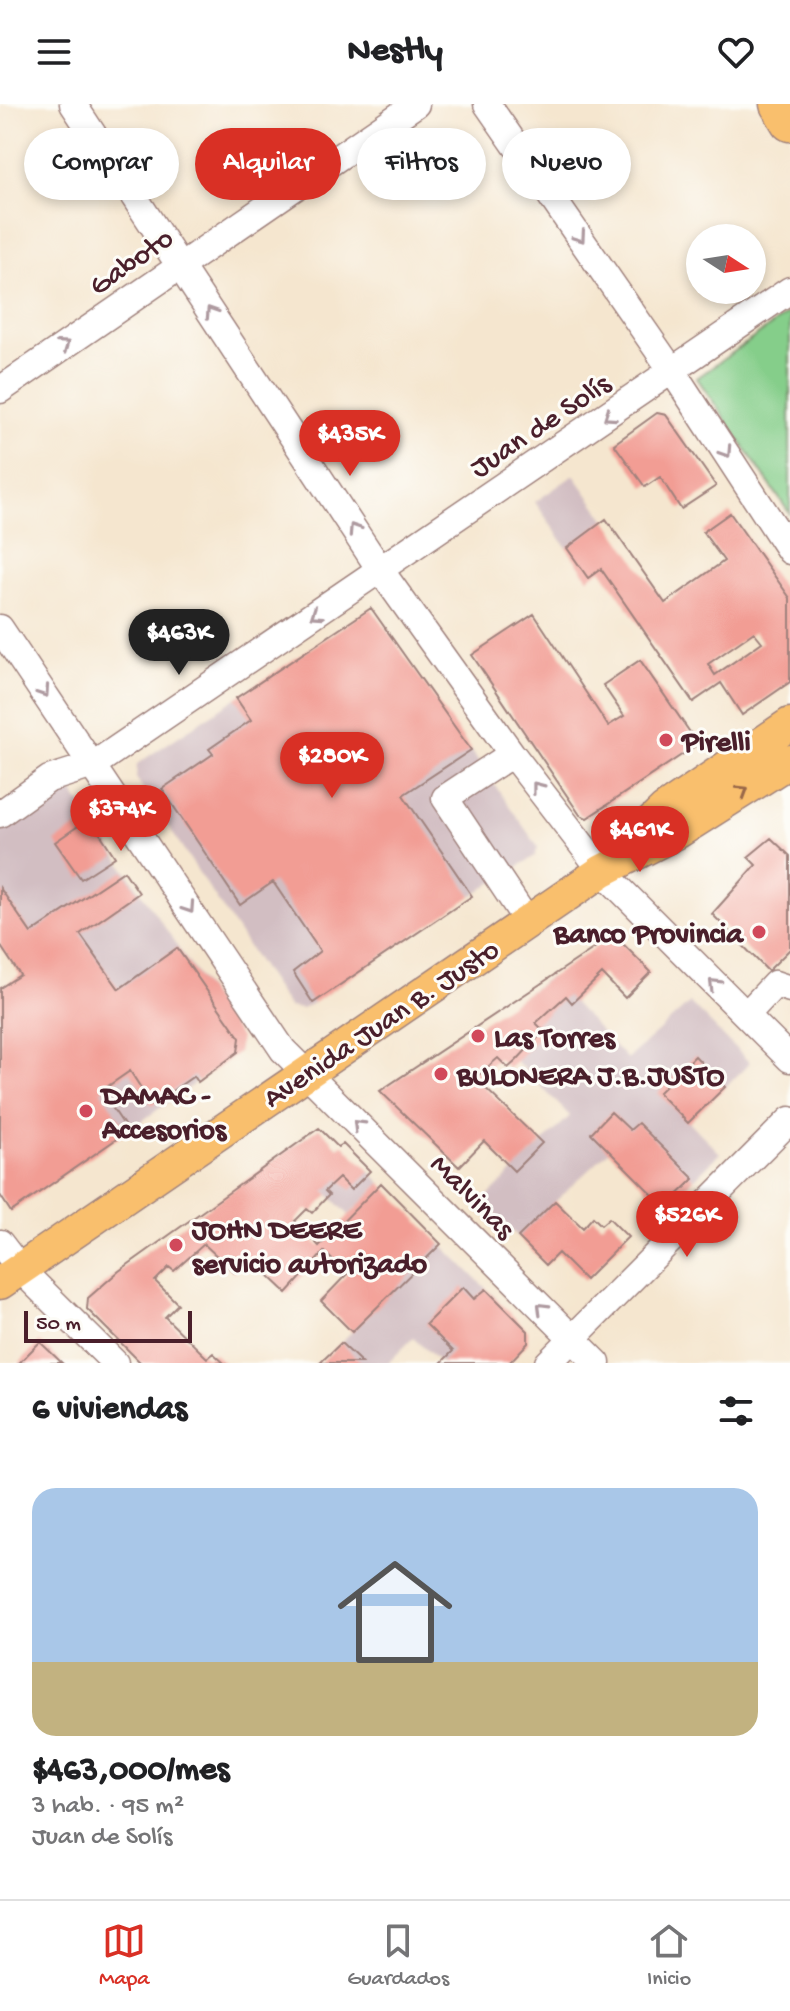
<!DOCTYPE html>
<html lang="es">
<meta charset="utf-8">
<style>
body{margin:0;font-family:"Gochi Hand",sans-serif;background:#f6f6f6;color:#202124;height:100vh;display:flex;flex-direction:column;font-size:30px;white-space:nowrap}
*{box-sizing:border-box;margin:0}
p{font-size:26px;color:#757577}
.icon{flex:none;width:44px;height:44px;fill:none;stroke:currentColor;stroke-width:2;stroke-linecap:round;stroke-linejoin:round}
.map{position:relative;height:1259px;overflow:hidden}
.side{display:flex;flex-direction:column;background:#fff;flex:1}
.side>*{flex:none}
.banner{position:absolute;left:24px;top:24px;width:742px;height:72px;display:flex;gap:16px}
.needle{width:52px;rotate:102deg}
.controls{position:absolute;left:686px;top:120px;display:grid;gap:16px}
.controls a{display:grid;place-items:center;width:80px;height:80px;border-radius:50%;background:#fff;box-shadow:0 4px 12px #0003;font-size:40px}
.scale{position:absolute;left:24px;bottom:20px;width:168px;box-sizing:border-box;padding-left:8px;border:4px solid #4a1f2b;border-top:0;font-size:22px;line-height:28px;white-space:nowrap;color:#4a1f2b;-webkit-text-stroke:6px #fdfcf7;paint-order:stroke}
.price{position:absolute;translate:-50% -68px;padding:0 18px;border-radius:28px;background:#d93025;color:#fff;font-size:26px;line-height:52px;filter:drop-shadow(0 2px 4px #0008)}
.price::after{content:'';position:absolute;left:50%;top:48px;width:24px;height:18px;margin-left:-12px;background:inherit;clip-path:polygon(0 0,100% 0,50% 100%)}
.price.current{background:#222;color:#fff}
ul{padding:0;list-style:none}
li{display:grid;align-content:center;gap:16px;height:424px;padding:0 32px}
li+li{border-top:2px solid #e0e0e0}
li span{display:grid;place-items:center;height:248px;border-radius:24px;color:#555}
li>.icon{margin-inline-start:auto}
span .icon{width:144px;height:144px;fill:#fffc;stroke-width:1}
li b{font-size:34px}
h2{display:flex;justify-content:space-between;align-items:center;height:96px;padding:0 32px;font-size:34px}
.tag{padding:0 28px;border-radius:36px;background:#fff;box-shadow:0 4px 12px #0003;font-size:28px;line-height:72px}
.tag.current{background:#d93025;color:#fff}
header{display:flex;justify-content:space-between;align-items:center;height:104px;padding:0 32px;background:#fff;font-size:36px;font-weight:700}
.dock{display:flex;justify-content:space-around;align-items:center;height:112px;border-top:2px solid #e0e0e0;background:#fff;font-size:22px;color:#757577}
.dock a{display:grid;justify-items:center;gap:4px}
.dock .current{color:#d93025}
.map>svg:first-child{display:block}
.industrial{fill:#d2bec2}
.green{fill:#85ce8a;stroke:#68765a;stroke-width:2}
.building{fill:#f29d94;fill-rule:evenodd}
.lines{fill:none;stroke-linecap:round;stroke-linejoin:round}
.minor-casing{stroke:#a0827d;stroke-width:29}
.major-casing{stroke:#a0827d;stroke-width:35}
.highway-casing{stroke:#a0827d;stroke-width:41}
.minor{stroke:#fff;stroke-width:26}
.major{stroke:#f9bf6d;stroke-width:32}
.highway{stroke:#f9bf6d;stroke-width:38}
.oneway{stroke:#ae9aa0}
.oneway2{stroke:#996749}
.poi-dot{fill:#d1495b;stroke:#fdfcf7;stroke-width:3}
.labels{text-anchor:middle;stroke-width:6;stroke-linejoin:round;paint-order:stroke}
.street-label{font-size:30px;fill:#4a1f2b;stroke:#fdfcf7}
.poi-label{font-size:30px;font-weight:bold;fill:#4a1f2b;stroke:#fdfcf7;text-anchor:start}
</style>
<header><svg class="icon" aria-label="menu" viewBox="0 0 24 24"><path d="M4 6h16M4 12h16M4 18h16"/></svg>Nestly<svg class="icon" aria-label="heart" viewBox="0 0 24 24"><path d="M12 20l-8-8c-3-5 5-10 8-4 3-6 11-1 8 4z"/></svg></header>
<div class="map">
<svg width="790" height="1259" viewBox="0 0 790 1259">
<rect width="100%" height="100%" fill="#fdfcf7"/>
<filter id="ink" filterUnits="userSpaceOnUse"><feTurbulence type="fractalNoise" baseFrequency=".0125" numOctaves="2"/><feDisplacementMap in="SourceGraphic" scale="16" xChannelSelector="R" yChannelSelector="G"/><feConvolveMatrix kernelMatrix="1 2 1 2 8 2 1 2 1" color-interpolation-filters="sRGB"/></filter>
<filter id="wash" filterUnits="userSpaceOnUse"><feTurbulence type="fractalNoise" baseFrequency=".006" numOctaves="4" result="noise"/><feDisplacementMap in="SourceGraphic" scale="32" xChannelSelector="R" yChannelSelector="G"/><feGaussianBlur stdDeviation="1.8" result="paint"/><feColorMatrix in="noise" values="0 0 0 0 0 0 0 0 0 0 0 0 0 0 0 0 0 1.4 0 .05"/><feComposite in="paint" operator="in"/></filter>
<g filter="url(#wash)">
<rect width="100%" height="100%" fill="#f5e6cf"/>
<!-- industrial -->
<path class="industrial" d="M574,371L627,446L588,474L535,398Z
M371,504L538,743L535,752L472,792L403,691L313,899L302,905L288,903L136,674L137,660Z
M55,681L70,684L240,934L238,948L128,1027L0,841V721Z
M549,873L627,955L690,899L750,959L689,1018L720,1049L694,1075L638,1019L518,1133L483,1097L570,1012L516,957L514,898Z
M319,1024L338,1043L343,1040L381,1079L349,1111L286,1047Z
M441,1140L500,1198L441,1259L413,1234L388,1259H320Z"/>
<!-- green -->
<path class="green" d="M790,208V410L697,274Z"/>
<g id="blocks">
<!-- building -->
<path class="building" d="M657,309L666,311L716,382L681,405L660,373L645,383L614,340Z
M730,409L790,494V578L742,611L721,579L693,598L601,465L588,474L567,444L606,415L665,499L724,457L703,428ZM754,528L762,538L715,571L708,560Z
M371,504L471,646L403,691L472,792L313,899L293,868L320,847L273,778L240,801L162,685L213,650L209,645L251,616L236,594Z
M534,510L608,622L624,612L603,581L640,556L698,640L587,714L580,711L472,551Z
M90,714L115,753L81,775L55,738Z
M771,734L790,752V845L768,867L712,810L756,761L748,753Z
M124,767L139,789L80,830L119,885L177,844L240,934L238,948L198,978L194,972L152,1001L130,967L101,987L128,1027L11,1108L0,1091V884L20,871L0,841V784L31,829Z
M614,831L651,868L625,894L602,870L572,899L566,892L536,919L544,927L516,957L508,964L498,954L475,974L542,1039L514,1067L484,1037L459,1063L380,987Z
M695,952L725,983L688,1019L658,989Z
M611,1008L630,1026L638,1019L694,1075L665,1103L591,1029Z
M319,1024L338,1043L343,1040L370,1067L351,1086L339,1074L325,1087L329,1091L312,1109L307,1105L295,1117L319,1142L381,1079L441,1140L352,1228L321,1197L347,1170L324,1148L287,1189L249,1153L234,1168L204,1140L174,1167L169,1163L155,1177L178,1200L165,1213L207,1254L213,1249L224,1259H141L87,1205L88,1194L119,1167Z
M555,1097L583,1124L593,1113L601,1121L609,1114L628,1133L585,1176L558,1149L546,1161L518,1133Z
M463,1183L474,1195L486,1185L528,1227V1239L509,1259H441L453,1247L426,1220Z
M40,1238L62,1259H19Z
M341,1239L362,1259H320Z"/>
</g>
</g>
<g filter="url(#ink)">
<use href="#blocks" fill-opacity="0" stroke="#a0827d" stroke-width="2"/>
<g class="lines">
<!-- minor casing -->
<g class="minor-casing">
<path id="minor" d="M73,0L381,467L512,650L602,767L790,955
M487,0L673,268L790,447
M0,286L416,0
M0,524L283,946L597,1259
M512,650L445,694L527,817
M0,710L49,675L93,661L790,186
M746,911L775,880L790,885
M0,1139L20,1165L115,1259
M548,1259L790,1016"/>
</g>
<!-- major casing -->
<g class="major-casing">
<path id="major" d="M627,742L664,706L790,620
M0,1179L602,767L678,728L790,657"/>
</g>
<!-- highway casing -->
<g class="highway-casing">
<path id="highway" d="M779,0L790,18"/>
</g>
<!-- minor -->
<use href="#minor" class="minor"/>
<!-- major -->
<use href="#major" class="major"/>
<!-- highway -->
<use href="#highway" class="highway"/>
</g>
<!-- one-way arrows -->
<defs><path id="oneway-chevron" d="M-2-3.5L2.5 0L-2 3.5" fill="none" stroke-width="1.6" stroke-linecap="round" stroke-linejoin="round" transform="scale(2)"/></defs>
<g class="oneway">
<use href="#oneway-chevron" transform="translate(580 133) rotate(55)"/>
<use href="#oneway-chevron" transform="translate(211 208) rotate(-123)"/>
<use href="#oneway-chevron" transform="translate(64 241) rotate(-35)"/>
<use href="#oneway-chevron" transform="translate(609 312) rotate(146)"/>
<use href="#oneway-chevron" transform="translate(726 348) rotate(57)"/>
<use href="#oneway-chevron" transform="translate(354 425) rotate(-123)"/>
<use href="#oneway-chevron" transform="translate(316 510) rotate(146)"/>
<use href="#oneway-chevron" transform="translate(44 588) rotate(56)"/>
<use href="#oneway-chevron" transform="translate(537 683) rotate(-128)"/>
<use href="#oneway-chevron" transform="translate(189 804) rotate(56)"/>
<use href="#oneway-chevron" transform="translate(714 880) rotate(-135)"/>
<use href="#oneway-chevron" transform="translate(358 1021) rotate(-135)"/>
<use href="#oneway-chevron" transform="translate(542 1204) rotate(-135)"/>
</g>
<use class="oneway2" href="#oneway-chevron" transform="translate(743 687) rotate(-32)"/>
</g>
<!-- markers -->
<g class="poi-dot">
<circle cx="666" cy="636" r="8"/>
<circle cx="759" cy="828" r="8"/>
<circle cx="478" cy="932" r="8"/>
<circle cx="441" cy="970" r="8"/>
<circle cx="86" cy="1007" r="8"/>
<circle cx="176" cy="1141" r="8"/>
</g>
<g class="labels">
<!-- street labels -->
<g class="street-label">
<text transform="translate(130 156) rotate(-35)" y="10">Gaboto</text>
<text transform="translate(539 320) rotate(-34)" y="10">Juan de Solís</text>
<text transform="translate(380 918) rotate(-34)" y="10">Avenida Juan B. Justo</text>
<text transform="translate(474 1091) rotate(45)" y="10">Malvinas</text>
</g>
<!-- poi labels -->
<g class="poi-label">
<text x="682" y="646">Pirelli</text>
<text x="743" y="838" text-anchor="end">Banco Provincia</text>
<text x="494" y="942">Las Torres</text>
<text x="457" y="980">BULONERA J.B.JUSTO</text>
<text x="102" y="1000">DAMAC -<tspan x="102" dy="34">Accesorios</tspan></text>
<text x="192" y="1134">JOHN DEERE<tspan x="192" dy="34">servicio autorizado</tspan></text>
</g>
</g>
</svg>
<div class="controls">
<a><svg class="needle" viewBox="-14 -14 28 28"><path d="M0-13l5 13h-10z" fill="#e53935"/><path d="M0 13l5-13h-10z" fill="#757577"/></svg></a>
</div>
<div class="scale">50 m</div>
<b class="price" style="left:350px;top:374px">$435K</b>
<b class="price current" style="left:179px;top:573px">$463K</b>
<b class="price" style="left:332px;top:696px">$280K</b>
<b class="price" style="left:121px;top:749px">$374K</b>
<b class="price" style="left:640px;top:770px">$461K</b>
<b class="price" style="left:687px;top:1155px">$526K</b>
<div class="banner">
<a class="tag">Comprar</a>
<a class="tag current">Alquilar</a>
<a class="tag">Filtros</a>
<a class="tag">Nuevo</a>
</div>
</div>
<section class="side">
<h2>6 viviendas<svg class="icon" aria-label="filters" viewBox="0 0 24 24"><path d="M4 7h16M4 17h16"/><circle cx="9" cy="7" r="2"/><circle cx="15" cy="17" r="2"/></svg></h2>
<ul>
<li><span style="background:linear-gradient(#a9c7e8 70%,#c2b280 0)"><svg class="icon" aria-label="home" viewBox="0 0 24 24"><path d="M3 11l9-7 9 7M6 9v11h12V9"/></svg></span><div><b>$463,000/mes</b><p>3 hab. · 95 m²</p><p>Juan de Solís</p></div></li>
</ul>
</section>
<nav class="dock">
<a class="current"><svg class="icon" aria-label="map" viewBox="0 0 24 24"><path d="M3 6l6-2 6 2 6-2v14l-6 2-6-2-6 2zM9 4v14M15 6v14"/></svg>Mapa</a>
<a><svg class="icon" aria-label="saved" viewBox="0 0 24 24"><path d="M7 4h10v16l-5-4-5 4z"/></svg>Guardados</a>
<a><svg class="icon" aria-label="home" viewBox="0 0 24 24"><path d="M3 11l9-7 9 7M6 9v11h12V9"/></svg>Inicio</a>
</nav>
